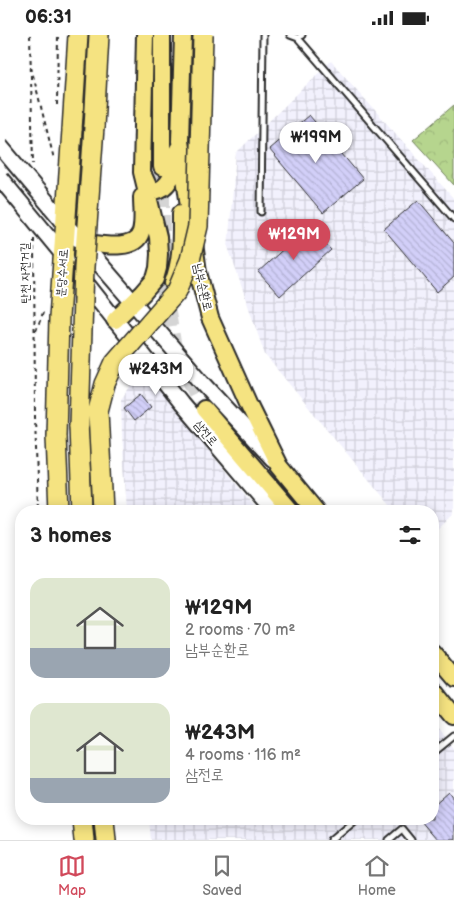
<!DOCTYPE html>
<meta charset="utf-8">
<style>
body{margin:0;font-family:"Balsamiq Sans","Poor Story",sans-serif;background:#f2f2f2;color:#222;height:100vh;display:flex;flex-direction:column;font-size:19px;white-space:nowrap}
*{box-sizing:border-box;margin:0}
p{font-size:16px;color:#767676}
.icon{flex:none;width:28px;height:28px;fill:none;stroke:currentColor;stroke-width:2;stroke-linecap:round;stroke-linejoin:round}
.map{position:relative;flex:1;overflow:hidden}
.details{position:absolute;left:15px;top:470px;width:424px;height:320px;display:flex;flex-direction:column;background:#fff;border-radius:20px;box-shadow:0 2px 12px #0003}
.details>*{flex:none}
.price{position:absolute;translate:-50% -42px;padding:0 11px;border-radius:18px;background:#fff;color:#222;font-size:16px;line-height:32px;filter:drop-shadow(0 1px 2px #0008)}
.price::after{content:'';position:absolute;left:50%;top:30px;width:15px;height:11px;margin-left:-8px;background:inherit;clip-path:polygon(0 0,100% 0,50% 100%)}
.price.active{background:#d1495b;color:#fff}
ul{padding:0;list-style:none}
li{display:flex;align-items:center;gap:15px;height:125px;padding:0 15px}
li span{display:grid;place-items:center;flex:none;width:140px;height:100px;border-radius:15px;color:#555}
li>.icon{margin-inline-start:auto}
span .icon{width:60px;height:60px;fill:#fffc;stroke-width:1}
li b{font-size:21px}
h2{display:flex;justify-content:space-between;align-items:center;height:60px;padding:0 15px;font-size:21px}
.status{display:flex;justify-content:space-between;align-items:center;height:35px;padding:0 25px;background:#fff;direction:ltr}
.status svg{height:14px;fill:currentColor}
.tabs{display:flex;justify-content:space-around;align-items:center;height:70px;border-top:1px solid #e0e0e0;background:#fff;font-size:14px;color:#767676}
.tabs a{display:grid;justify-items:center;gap:2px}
.tabs .active{color:#d1495b}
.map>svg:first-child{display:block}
.industrial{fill:url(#industrial-grid)}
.forest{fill:url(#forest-crowns);stroke:#70805c}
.building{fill:url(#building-back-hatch);stroke:#2b2b2b}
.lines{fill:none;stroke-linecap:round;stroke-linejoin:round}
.primary-tunnel{stroke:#d5d5d5;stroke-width:16;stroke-dasharray:16 8;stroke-linecap:butt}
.lane-casing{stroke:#2b2b2b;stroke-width:9}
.secondary-casing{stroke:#2b2b2b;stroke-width:19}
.primary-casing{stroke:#2b2b2b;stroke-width:20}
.highway-casing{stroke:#2b2b2b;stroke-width:22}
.path{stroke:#2b2b2b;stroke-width:2;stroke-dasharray:4 4;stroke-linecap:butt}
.lane{stroke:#fff;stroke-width:5}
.secondary{stroke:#fff;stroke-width:15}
.primary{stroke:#f5e381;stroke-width:16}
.highway{stroke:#f5e381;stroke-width:19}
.secondary-bridge-casing{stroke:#2b2b2b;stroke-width:19;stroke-linecap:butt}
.highway-bridge-casing{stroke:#2b2b2b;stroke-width:22;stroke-linecap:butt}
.secondary-bridge{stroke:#fff;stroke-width:15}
.highway-bridge{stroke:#f5e381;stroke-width:19}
.labels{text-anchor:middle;stroke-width:4;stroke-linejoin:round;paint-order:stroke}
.street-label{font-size:12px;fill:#2b2b2b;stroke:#fff}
</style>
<div class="status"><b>06:31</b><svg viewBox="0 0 49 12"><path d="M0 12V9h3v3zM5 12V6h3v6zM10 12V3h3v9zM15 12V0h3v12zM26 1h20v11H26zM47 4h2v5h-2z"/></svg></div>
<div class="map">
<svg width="454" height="805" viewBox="0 0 454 805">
<defs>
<pattern id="industrial-grid" width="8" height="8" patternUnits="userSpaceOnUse" patternTransform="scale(1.25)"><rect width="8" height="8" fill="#f2f1fd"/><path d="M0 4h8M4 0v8" fill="none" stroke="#d0cfd9"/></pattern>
<pattern id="forest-crowns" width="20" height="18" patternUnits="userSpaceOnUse" patternTransform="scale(1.25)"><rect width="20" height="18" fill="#b6d58e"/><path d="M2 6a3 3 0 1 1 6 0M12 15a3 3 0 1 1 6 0" fill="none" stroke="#9db77b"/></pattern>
<pattern id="building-back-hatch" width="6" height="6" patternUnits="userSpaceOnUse" patternTransform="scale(1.25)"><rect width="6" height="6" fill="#d2cff8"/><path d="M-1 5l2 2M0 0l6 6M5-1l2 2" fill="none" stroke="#b4b2d5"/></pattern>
</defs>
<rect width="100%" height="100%" fill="#fff"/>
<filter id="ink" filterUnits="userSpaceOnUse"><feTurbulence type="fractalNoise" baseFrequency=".02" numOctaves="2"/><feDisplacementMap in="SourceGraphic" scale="10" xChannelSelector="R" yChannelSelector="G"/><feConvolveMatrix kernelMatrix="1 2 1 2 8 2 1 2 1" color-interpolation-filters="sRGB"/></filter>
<g filter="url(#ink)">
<!-- industrial -->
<path class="industrial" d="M331,26L454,164V478L433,498L432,476H395L265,320L228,212L236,118Z
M143,335L258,476H127L122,400L121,364Z
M433,687L454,713V805H151L149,784H432Z"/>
<!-- forest -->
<path class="forest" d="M454,70V150L413,105Z"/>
<!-- building -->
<path class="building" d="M309,80L363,144L323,178L269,114Z
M418,165L454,208V242L437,257L384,194Z
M309,191L331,215L280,261L258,237Z
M141,359L151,372L134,386L124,373Z
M449,757L454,764V805H436L418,784H432V772Z"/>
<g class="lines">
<!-- primary-tunnel -->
<path class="primary-tunnel" d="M162,132V243L174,313L204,374"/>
<!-- lane casing -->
<g class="lane-casing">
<path id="lane" d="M290,0L298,3
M302,0L298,3L454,184
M261,177L263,0
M432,719L454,701
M331,805L356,784
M389,805L402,794L411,805"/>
</g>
<!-- secondary casing -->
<g class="secondary-casing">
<path id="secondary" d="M81,207L201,346L273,424
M66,223L181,368L273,476"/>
</g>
<!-- primary casing -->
<g class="primary-casing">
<path id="primary" d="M183,0L180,106L198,237L210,283L249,370L279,431L316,476
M162,132V0
M144,142L149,153L154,156C174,153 174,130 178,114
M81,207C98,209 135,218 141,197C144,186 142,173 142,162
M173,248C182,225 181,202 181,178
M115,285L143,258L155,244L158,233L159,219L158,202L142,137L145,0
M204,374L291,476
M432,617L454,643
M432,654L454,681"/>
</g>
<!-- highway casing -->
<g class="highway-casing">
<path id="highway" d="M94,92L99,0
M72,95L78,0
M79,390L82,476
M56,401L59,476
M82,784L84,805
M104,784L106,805"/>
</g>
<!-- path -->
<path class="path" d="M30,0L33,129
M31,32L54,124
M57,70L58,0
M34,204L35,382L38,476
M36,296L44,275"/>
<!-- lane -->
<use href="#lane" class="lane"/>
<!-- secondary -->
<use href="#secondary" class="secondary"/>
<!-- primary -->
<use href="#primary" class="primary"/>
<!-- highway -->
<use href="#highway" class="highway"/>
<!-- secondary-bridge casing -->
<g class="secondary-bridge-casing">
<path id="secondary-bridge" d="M0,111L78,204
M0,143L66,223"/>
</g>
<!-- highway-bridge casing -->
<g class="highway-bridge-casing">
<path id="highway-bridge" d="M79,390L84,232L94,92
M56,401L59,283L72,95
M103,476L98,376L105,349L115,327L177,256L190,225L198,191L203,0"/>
</g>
<!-- secondary-bridge -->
<use href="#secondary-bridge" class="secondary-bridge"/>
<!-- highway-bridge -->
<use href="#highway-bridge" class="highway-bridge"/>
</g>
</g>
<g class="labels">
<!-- street labels -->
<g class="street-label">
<text transform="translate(25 238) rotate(-91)" y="4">탄천 자전거길</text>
<text transform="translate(62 238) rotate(-86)" y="4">분당수서로</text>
<text transform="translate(203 252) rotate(77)" y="4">남부순환로</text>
<text transform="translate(206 398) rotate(50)" y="4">삼전로</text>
</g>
</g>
</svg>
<b class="price" style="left:316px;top:129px">₩199M</b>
<b class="price active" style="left:294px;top:226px">₩129M</b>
<b class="price" style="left:156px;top:361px">₩243M</b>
<section class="details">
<h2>3 homes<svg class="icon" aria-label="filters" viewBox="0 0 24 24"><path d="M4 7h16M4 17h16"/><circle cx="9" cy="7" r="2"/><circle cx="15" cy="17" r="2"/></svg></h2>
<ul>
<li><span style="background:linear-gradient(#dfe7d0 70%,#9aa5b1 0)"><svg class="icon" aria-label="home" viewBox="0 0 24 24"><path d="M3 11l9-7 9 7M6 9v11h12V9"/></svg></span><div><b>₩129M</b><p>2 rooms · 70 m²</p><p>남부순환로</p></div></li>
<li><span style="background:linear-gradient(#dfe7d0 75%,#9aa5b1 0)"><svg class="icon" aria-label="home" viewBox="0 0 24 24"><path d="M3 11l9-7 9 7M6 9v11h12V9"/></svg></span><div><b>₩243M</b><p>4 rooms · 116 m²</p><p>삼전로</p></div></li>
</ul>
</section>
</div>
<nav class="tabs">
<a class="active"><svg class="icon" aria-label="map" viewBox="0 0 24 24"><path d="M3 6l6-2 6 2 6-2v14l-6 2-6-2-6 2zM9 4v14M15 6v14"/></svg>Map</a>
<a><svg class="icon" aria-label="saved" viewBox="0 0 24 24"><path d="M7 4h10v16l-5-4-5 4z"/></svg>Saved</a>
<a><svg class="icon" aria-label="home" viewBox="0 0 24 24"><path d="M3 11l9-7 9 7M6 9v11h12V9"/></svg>Home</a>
</nav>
